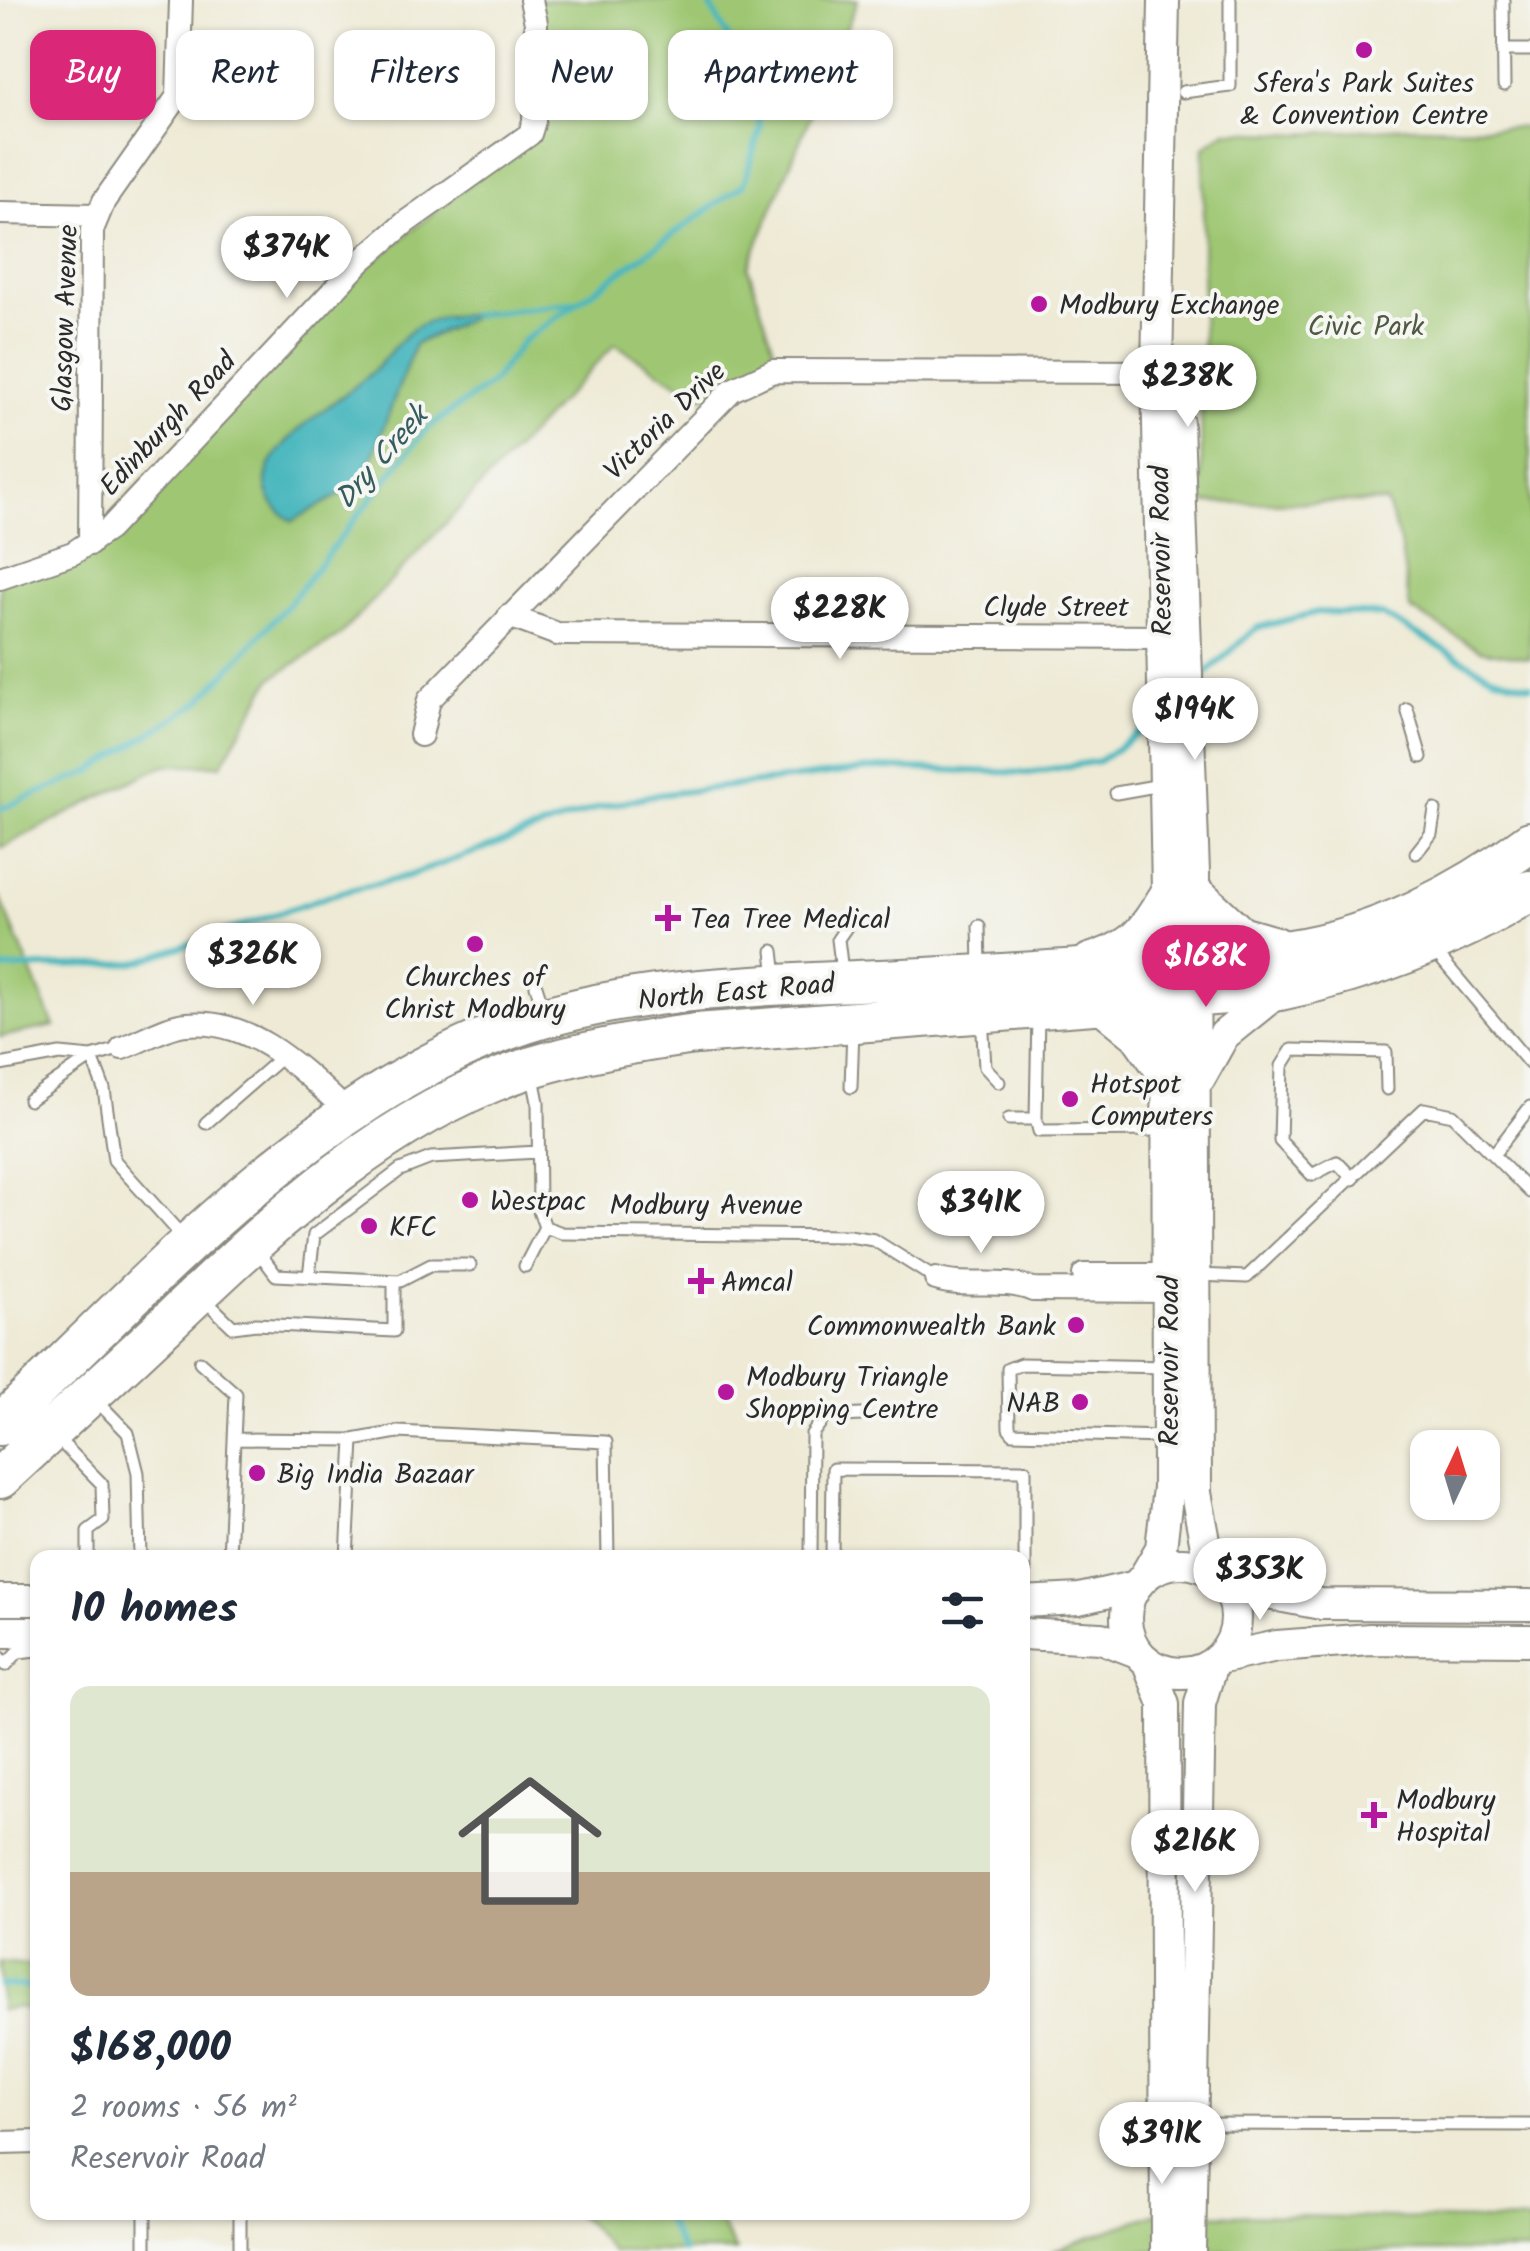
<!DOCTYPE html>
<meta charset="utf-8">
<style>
body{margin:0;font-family:Kalam,sans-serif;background:#f6f6f7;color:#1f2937;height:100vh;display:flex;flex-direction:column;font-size:38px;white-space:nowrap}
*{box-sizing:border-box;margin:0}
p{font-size:32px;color:#747a83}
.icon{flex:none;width:55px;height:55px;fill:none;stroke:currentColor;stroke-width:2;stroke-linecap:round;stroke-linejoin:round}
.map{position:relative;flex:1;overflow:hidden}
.details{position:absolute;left:30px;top:1550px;width:1000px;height:670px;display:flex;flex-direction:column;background:#fff;border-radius:20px;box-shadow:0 2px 8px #0004}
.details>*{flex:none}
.top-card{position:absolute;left:30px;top:30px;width:1000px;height:90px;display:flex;gap:20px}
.needle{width:65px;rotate:4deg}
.fabs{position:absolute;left:1410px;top:1430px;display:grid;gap:20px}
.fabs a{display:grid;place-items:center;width:90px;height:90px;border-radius:20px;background:#fff;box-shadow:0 2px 8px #0004;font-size:50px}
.price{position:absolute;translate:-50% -85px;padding:0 22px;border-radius:35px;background:#fff;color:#222;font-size:32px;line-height:65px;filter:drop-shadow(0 2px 5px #0008)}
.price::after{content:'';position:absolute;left:50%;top:60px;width:30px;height:22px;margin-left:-15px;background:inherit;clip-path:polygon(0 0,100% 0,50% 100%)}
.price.current{background:#db2777;color:#fff}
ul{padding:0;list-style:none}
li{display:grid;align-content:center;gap:20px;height:530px;padding:0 40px}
li span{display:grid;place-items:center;height:310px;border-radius:20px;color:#555}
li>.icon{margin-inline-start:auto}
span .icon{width:180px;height:180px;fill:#fffc;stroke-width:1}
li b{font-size:42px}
h2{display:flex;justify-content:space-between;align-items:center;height:120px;padding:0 40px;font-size:42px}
.tag{padding:0 35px;border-radius:20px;background:#fff;box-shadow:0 2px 8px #0004;font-size:35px;line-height:90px}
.tag.current{background:#db2777;color:#fff}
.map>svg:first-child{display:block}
.green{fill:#9fc773;stroke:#65794f;stroke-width:2.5}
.water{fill:#48b7be;stroke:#3a7174;stroke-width:2.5}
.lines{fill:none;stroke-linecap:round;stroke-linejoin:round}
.stream{stroke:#48b7be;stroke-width:6}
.lane-casing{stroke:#8c8a80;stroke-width:15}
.street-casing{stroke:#8c8a80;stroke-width:26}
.secondary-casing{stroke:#8c8a80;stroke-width:34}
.highway-casing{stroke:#8c8a80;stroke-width:44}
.lane{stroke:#fff;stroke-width:11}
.street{stroke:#fff;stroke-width:22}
.secondary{stroke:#fff;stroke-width:30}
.highway{stroke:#fff;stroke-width:40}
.poi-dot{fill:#b5179e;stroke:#f6f6f2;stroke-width:4}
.labels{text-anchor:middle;stroke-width:8;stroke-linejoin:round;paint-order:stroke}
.poi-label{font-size:28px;fill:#2b2b2b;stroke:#f6f6f2;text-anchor:start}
.street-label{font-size:28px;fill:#2b2b2b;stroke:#f6f6f2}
.park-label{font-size:28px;fill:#4e5a41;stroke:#f6f6f2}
.water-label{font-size:30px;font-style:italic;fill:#355c5e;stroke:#f6f6f2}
</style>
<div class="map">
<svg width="1530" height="2251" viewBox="0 0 1530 2251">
<rect width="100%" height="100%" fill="#f6f6f2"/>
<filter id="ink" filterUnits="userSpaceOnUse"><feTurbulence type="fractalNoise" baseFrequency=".01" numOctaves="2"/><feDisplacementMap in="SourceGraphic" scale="20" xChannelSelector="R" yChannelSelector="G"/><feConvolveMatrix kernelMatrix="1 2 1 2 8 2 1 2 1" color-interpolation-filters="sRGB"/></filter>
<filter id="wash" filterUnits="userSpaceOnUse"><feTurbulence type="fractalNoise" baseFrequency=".0048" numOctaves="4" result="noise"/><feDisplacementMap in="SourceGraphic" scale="40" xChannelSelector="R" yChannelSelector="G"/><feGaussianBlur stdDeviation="2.25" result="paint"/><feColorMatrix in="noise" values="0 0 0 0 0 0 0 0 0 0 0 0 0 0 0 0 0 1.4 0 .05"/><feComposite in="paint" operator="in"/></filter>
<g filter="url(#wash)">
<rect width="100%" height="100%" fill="#eeead5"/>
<!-- green -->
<path class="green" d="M531,0H858L748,267L781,371L723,399L697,395L615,344L339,636L272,678L221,765H164L0,848V576L73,553L317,308L530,134Z
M1408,127L1530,128V659L1480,650L1410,609L1400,542L1386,502L1201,503L1204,147L1226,131L1303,134Z
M0,897L54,1026L0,1037Z
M0,1962L37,1966V2012L19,2007L0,2010Z
M1165,2210V2251H1052L1055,2250Z
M572,2213H714L736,2251H611L586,2221Z
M1191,2214L1530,2221V2251H1190Z"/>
<!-- water -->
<path class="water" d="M480,314L415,344L363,482L292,521C213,468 335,407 370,374C386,360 400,335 420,325C439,316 459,315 480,314Z"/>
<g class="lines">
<!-- stream -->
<path class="stream" d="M472,315L576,302
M1201,678L1256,628L1318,612L1382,615L1492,676L1530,686
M0,809L92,771L199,702L290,602L426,429L492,383L523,341L744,184L760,128L751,78L707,0
M0,969L135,963L334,894L408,876L597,808L648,796L879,768L1028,773L1099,761L1148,727
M0,1985L38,1987
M662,2212L682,2251
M1271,2251H1274"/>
</g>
</g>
<g filter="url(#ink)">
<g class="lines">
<!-- lane casing -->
<g class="lane-casing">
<path id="lane" d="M1503,0L1504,85
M1503,50H1530
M1183,92L1230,86V0
M1407,709L1421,757
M1116,793L1161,785
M1416,853L1431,834L1435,810
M979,926L980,966
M1433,949L1530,1064
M773,951L776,977
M842,972L838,939L851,920
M536,986L544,1011
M982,1017L985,1067L999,1082
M0,1065L60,1054L92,1057L122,1048
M532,1072L538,1102L539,1211L545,1227L562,1233L849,1236L874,1240L936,1279
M851,1087L853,1028
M29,1100L92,1057L104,1089L114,1160L183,1237
M1009,1119H1036L1039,1131L1165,1130
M1036,1119L1038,1013
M206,1123L284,1055
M1493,1155L1530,1107
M1353,1179L1337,1162L1312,1175L1280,1141L1282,1066L1292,1050L1386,1052L1387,1089
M258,1251L276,1275L400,1281L431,1265H470
M525,1266L545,1227
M1197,1275L1247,1277L1424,1109L1453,1115L1530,1192
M309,1276L314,1235L400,1170L431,1158L538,1152
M202,1297L233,1327L256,1324L394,1331V1281
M200,1362L236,1394L229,1558
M97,1401L128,1433L138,1473L140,1558
M1164,1437L1013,1433L1009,1428L1008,1369L1021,1364L1167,1367
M57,1438L102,1484L103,1520L88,1531V1558
M234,1439L353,1440L397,1432L606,1442L608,1558
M347,1558L353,1440
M811,1558L812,1434L825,1417L861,1415
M832,1558L833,1469L1025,1470V1600
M0,1657L6,1665L18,1652L38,1650
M1194,2124L1530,2125
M145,2249V2212
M240,2251V2212"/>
</g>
<!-- street casing -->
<g class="street-casing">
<path id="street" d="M0,213L97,215
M90,544L92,230L104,201L178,96L181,0
M0,578L73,553L109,529L361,261L406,222L530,134L534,121L536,23L531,0
M509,616L557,634L1177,637
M421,735L429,700L732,390L773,371L1176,372
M122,1048C142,1041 167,1025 187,1024C254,1017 306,1074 351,1115
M1084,1275H1167
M936,1279C967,1289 1002,1277 1033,1290L1168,1291
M0,2143L38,2142"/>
</g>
<!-- secondary casing -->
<g class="secondary-casing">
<path id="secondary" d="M1178,423L1194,873L1196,1493L1211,1573
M1089,959C1136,944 1141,932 1167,891
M1200,1078L1224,1035L1280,990
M1126 1618a55 55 0 1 1 110 0a55 55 0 1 1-110 0Z
M1216,1576L1268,1594L1321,1604L1530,1605
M1144,1577L1161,1548L1168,1488L1167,891L1157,372L1164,0
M0,1600H38
M1022,1602L1079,1599L1136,1586
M0,1632H38
M1022,1634L1101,1638L1137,1652
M1218,1659L1277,1646L1370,1639L1530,1640
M1148,1663L1164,1704L1166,2251
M1190,2251L1200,1703L1212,1664"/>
</g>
<!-- highway casing -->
<g class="highway-casing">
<path id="highway" d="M1195,895L1240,937L1275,947
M1107,1006L1140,1033L1167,1071
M0,1425C152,1280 321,1090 526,1023C633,989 744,986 856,981C958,977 1060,972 1163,962C1205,958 1249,957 1291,950C1376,937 1461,894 1530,842
M0,1478C54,1428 108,1379 162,1328C271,1225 385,1114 532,1067C585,1051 642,1041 696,1034L1280,990C1370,971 1452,940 1530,891"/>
</g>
<!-- lane -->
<use href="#lane" class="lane"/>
<!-- street -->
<use href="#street" class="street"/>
<!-- secondary -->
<use href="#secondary" class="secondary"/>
<!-- highway -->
<use href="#highway" class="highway"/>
</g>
</g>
<!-- markers -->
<g class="poi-dot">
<circle cx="1364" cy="50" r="10"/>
<circle cx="1039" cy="304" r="10"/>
<path d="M663 903h10v10h10v10h-10v10h-10v-10h-10v-10h10z"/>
<circle cx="475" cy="944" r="10"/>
<circle cx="1070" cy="1099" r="10"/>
<circle cx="470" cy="1200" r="10"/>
<circle cx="369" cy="1226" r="10"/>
<path d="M696 1266h10v10h10v10h-10v10h-10v-10h-10v-10h10z"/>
<circle cx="1076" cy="1325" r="10"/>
<circle cx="726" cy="1392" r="10"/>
<circle cx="1080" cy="1402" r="10"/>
<circle cx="257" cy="1473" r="10"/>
<path d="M1369 1800h10v10h10v10h-10v10h-10v-10h-10v-10h10z"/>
</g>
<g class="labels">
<!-- poi labels -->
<g class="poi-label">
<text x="1364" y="92" text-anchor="middle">Sfera's Park Suites<tspan x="1364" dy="32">&amp; Convention Centre</tspan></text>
<text x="1059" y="314">Modbury Exchange</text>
<text x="690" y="928">Tea Tree Medical</text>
<text x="475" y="986" text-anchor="middle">Churches of<tspan x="475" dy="32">Christ Modbury</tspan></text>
<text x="1090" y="1093">Hotspot<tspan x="1090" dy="32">Computers</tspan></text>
<text x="490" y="1210">Westpac</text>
<text x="389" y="1236">KFC</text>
<text x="721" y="1291">Amcal</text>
<text x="1056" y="1335" text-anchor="end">Commonwealth Bank</text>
<text x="746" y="1386">Modbury Triangle<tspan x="746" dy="32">Shopping Centre</tspan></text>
<text x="1060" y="1412" text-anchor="end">NAB</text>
<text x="277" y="1483">Big India Bazaar</text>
<text x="1396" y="1809">Modbury<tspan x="1396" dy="32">Hospital</tspan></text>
</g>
<!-- street labels -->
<g class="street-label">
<text transform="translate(64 318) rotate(-88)" y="10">Glasgow Avenue</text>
<text transform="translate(664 420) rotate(-44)" y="10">Victoria Drive</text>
<text transform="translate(167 423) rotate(-47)" y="10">Edinburgh Road</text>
<text transform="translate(1160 551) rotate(-91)" y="10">Reservoir Road</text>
<text x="1056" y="616">Clyde Street</text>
<text transform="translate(736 991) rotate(-5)" y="10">North East Road</text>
<text x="706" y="1214">Modbury Avenue</text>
<text transform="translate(1168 1361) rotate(-90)" y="10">Reservoir Road</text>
</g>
<!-- park labels -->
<g class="park-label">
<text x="1366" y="335">Civic Park</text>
</g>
<!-- water labels -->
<g class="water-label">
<text transform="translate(381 457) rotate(-49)" y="10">Dry Creek</text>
</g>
</g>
</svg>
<div class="fabs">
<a><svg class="needle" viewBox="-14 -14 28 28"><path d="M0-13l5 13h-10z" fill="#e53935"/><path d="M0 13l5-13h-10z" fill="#747a83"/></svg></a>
</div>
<b class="price" style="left:287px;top:301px">$374K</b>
<b class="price" style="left:1188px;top:430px">$238K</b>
<b class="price" style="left:840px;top:662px">$228K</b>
<b class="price" style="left:1195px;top:763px">$194K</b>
<b class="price" style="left:253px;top:1008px">$326K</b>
<b class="price current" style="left:1206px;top:1010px">$168K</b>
<b class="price" style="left:981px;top:1256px">$341K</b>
<b class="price" style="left:1260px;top:1623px">$353K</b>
<b class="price" style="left:1195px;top:1895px">$216K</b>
<b class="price" style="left:1162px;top:2187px">$391K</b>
<div class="top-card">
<a class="tag current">Buy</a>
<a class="tag">Rent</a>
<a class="tag">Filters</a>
<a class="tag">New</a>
<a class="tag">Apartment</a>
</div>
<section class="details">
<h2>10 homes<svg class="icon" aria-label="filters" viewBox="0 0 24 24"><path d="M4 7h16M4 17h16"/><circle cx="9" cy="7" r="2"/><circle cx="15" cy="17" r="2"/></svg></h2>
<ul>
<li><span style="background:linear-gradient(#dfe7d0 60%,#b9a48a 0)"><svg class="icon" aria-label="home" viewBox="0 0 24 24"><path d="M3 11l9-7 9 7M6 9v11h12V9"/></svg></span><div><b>$168,000</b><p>2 rooms · 56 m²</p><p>Reservoir Road</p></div></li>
</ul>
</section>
</div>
